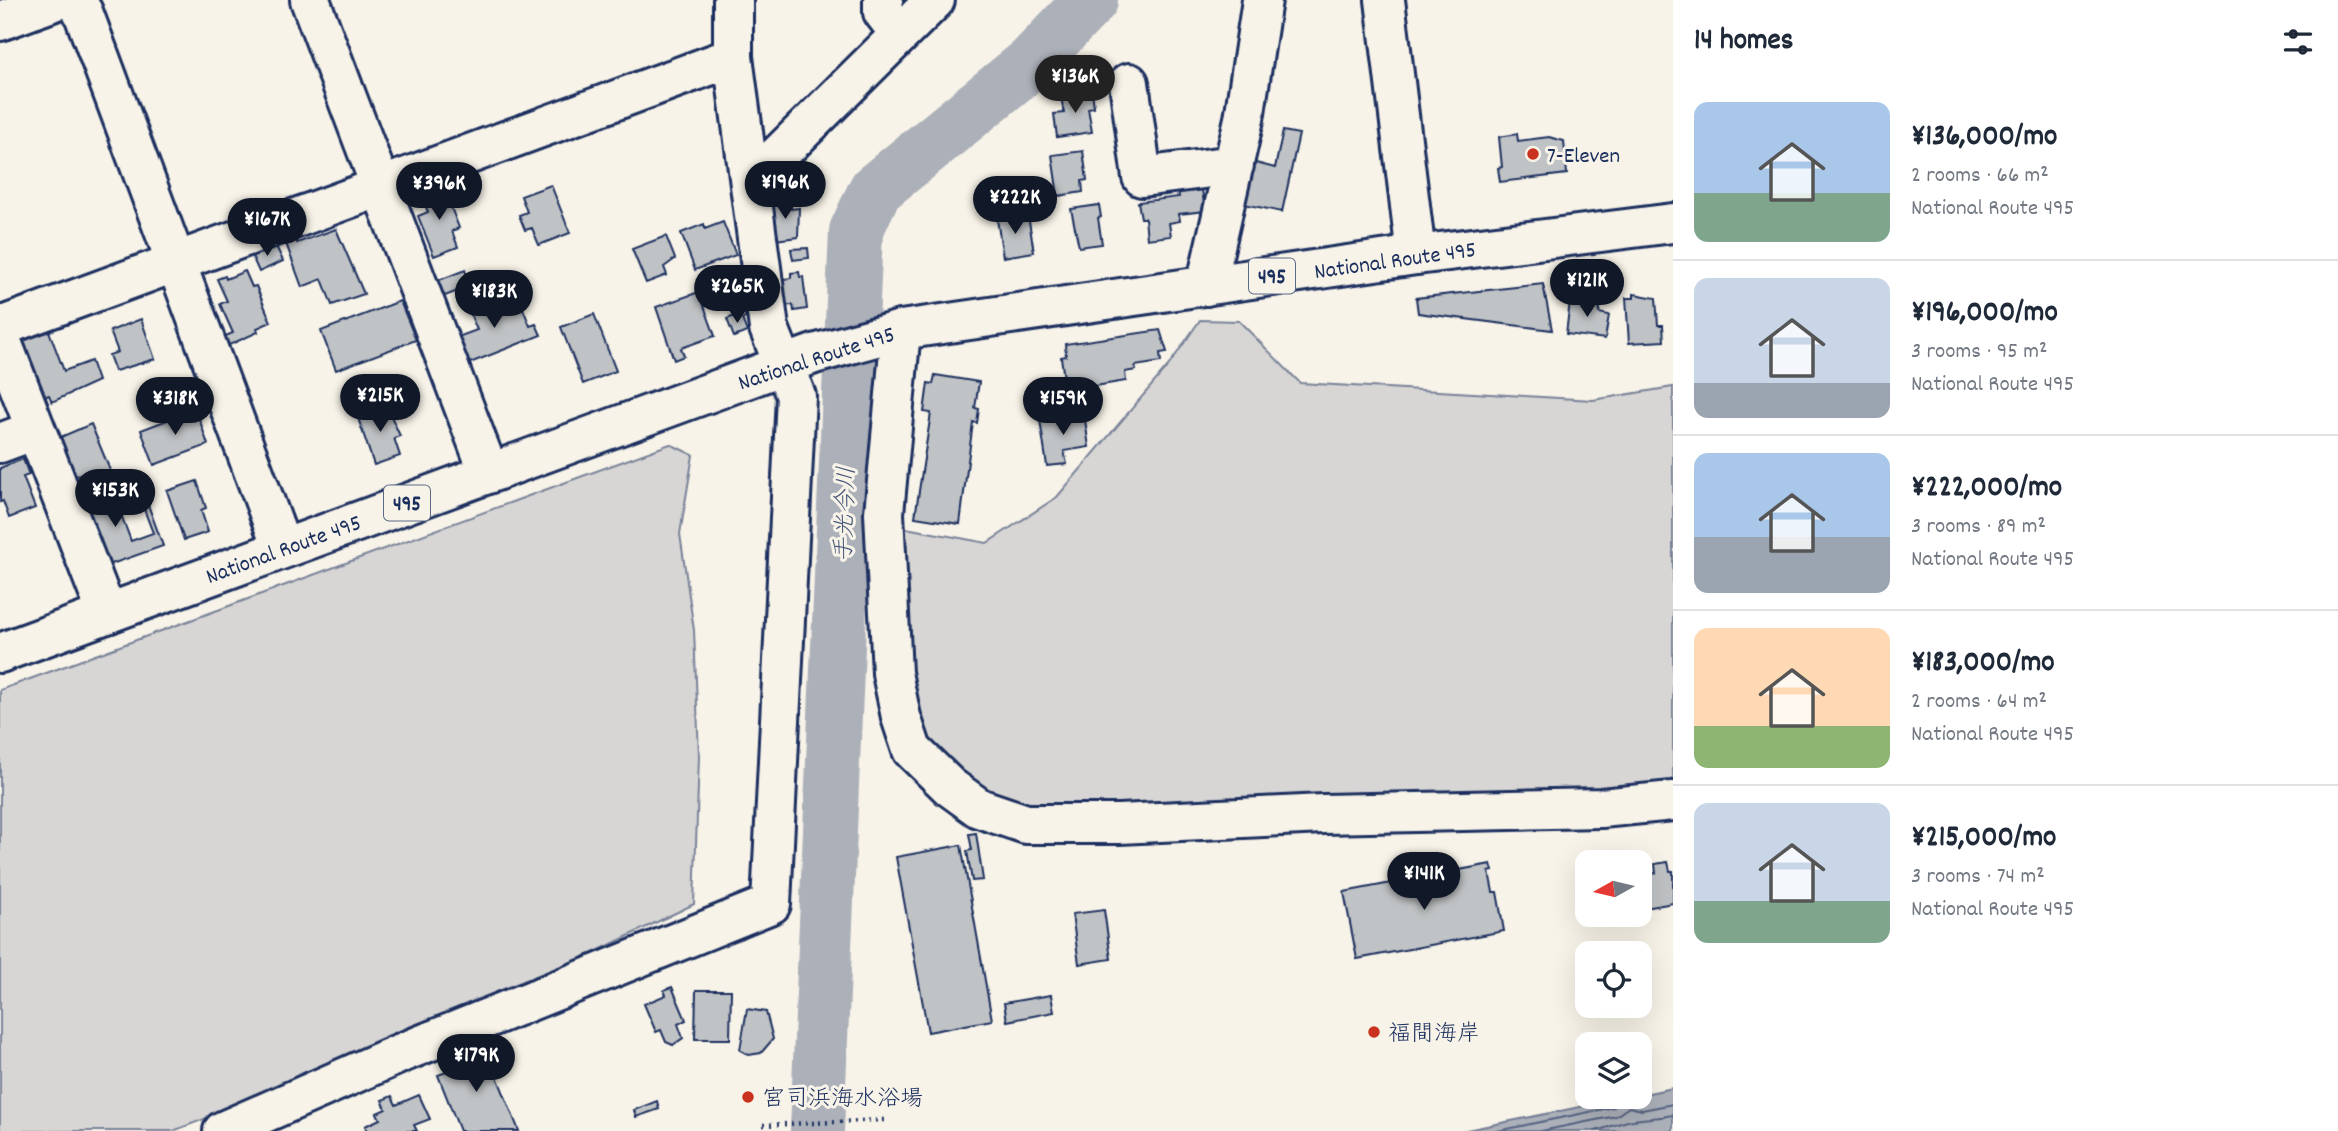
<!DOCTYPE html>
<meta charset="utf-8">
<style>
body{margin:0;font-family:Dekko,"Klee One",sans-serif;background:#f6f6f7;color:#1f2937;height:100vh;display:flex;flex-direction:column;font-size:26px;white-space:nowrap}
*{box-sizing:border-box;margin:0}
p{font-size:23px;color:#747a83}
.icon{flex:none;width:38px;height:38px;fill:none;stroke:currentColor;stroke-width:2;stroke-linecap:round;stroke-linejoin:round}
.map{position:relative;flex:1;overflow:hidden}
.drawer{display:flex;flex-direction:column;background:#fff;width:665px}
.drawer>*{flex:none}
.needle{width:46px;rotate:262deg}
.tools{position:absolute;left:1575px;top:850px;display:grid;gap:14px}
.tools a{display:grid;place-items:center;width:77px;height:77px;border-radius:14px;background:#fff;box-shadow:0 7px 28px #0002;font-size:35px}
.price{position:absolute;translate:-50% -60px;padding:0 16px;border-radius:24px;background:#111827;color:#fff;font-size:23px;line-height:46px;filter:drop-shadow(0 2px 4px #0008)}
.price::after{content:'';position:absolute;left:50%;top:42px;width:21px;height:16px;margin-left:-10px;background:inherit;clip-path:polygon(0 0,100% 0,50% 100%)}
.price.current{background:#222;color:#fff}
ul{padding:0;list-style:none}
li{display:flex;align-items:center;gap:21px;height:175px;padding:0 21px}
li+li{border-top:2px solid #e0e1e3}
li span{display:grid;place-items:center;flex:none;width:196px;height:140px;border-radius:14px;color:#555}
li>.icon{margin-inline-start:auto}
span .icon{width:84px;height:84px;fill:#fffc;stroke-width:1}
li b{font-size:30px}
h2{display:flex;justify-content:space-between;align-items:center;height:84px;padding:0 21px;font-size:30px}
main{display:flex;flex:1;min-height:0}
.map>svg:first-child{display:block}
.green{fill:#d7d6d4;stroke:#798299;stroke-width:2}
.water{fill:#acb0b9;stroke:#727c95;stroke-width:2}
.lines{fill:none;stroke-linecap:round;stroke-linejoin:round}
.shore{stroke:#556382;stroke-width:2}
.river{stroke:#acb0b9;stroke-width:54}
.building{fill:#c0c3c5;stroke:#1b2f5e;stroke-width:2}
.minor-casing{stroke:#1b2f5e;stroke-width:44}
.highway-casing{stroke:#1b2f5e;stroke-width:44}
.path{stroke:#1b2f5e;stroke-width:4.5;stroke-dasharray:2 5;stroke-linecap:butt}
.minor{stroke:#f7f3e8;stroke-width:38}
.highway{stroke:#f7f3e8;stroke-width:38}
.poi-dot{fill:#c8321e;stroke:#f7f3e8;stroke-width:2.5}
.labels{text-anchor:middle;stroke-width:6;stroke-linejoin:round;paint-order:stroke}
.shield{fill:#f7f3e8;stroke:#5d6a87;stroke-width:2}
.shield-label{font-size:21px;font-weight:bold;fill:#1b2f5e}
.poi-label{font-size:23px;fill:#1b2f5e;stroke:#f7f3e8;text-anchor:start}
.street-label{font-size:23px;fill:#1b2f5e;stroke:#f7f3e8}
.water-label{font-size:24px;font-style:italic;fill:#465679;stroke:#f7f3e8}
</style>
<main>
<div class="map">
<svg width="1673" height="1131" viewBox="0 0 1673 1131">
<rect width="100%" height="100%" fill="#f7f3e8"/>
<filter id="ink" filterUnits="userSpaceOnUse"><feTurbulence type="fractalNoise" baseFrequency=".0143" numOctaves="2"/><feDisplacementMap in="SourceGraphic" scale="14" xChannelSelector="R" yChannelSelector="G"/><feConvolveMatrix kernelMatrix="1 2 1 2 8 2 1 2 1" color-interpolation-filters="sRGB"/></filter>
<g filter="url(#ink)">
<!-- green -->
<path class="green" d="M1200,320L1239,321L1300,383L1593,400L1673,387V789L1642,794L1018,807C986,791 946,774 926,743C901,704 900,577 895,526L987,543L1057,497L1169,365Z
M670,444L693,455L680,534L694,630L699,756L694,904L426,1034L173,1131H0V690Z"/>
<!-- water -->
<path class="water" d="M1673,1088V1131H1462Z"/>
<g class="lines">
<!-- shore -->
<path class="shore" d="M1497,1131L1614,1107L1620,1097
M1541,1131L1616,1116L1629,1107L1642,1110L1673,1104
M1595,1131C1605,1129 1626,1120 1633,1120C1646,1118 1659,1118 1673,1115"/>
<!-- river -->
<path class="river" d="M817,1131L856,231L875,190L1031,63L1091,0"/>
</g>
<!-- building -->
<path class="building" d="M1092,91L1094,107L1088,108L1092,132L1057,137L1054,114L1064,113L1061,96Z
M1283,131L1299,134L1282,212L1244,204L1252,162L1275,168Z
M1517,134L1518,141L1549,137L1564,141L1567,174L1500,182L1498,168L1502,167L1499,137Z
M1083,151L1087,180L1082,181L1083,192L1058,196L1052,155Z
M551,185L570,233L539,245L532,228L525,230L519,215L527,212L521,196Z
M443,187L459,228L452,231L458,247L434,256L418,216L428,212L421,195Z
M1202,189L1205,211L1179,214L1180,221L1169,223L1171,236L1147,239L1145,218H1141L1138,202L1179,197L1178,192Z
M790,202L791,209L799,208L798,237L775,240L770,204Z
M1099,205L1101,217L1098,218L1102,244L1079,247L1071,209Z
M1028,215L1034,252L1003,257L997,219Z
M723,222L736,255L695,270L681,233L704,224L705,229Z
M336,229L364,294L332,305L322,279L302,287L284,238L294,234L297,243Z
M666,236L675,259L664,267L667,275L646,283L632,249Z
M275,244L283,261L259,272L251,254Z
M808,248L809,258L793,260L791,249Z
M465,270L471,286L440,298L434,282Z
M245,271L252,287L256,286L271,322L257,328L258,332L227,346L223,337L233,333L220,304L227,301L217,279L225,276L226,279Z
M799,272L800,277H803L807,309L794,311L793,305L780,306L777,280L791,278V273Z
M1543,284L1552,330L1418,313L1416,298Z
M699,292L715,336L681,348L684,356L674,360L656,307Z
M498,294L505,312L522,306L530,326L536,324L541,335L465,365L455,338L477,330L467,306Z
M1634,294L1656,298L1658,325H1663L1664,341L1629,343L1626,298H1634Z
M1577,296L1601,299L1599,313L1609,315L1605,339L1566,334L1570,301H1576Z
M400,301L416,340L336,370L321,331Z
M744,312L746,317L742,319L747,332L734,337L727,319Z
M594,314L616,371L583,384L561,327Z
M141,319L155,359L115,371L109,355L118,352L110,331Z
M1160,330L1167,352L1160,353L1161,362L1135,366L1136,370L1125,372L1126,381L1083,388V383L1065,386L1061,357L1066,356L1065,344Z
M49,331L64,371L91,361L98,381L52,402L49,395L39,399L18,343Z
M935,375L979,382L975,408L979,409L977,423L973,422L960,524L915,517L931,413L924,412L928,383L933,384Z
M386,405L400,436L394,438L400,456L374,465L357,415Z
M196,409L208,445L154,465L141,430Z
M1084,413L1089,447L1064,451L1067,464L1047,466L1040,420Z
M91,424L112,475L95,483L89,471L73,478L56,439Z
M23,459L29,475L23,477L35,508L9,518L3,501L0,502V468Z
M197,481L206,508L201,510L208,532L184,540L167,491Z
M111,488L131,541L153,533L142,504L147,502L163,546L103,567L77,501Z
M976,833L983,880L972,881L967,851L972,850L969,834Z
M961,845L992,1020L928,1032L896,857Z
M1668,862L1670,871H1673V903L1640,909V876L1656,873L1655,864Z
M1491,864L1493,871L1489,872L1493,892H1497L1504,931L1357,959L1344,892Z
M1104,910L1111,959L1079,964L1072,914Z
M672,987L686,1020L678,1024L683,1038L673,1045L666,1042L661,1030L656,1032L644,1004L666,995L664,990Z
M696,990H731L730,1039H695Z
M1051,995L1054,1012L1007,1021L1004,1003Z
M747,1009L766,1012L773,1039L761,1053L749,1055L740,1050Z
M486,1049L519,1131H460L438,1075L449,1071L446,1055L456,1051L460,1059Z
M419,1095L430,1119L414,1125L417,1131H367L365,1126L380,1119L377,1113L386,1109L382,1100L392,1096L396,1105Z
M657,1101L659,1109L636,1117L634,1110Z"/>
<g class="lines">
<!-- minor casing -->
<g class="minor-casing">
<path id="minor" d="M75,0L83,12L282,548
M310,0L489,473
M883,0V12L900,34
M1385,0L1416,255
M0,21L57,0
M1129,83L1142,177L1234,165
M750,183L935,0
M1206,286L1244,119L1262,0
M0,327L733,57
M901,330L884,513L892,673L901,717L912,750L950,787L979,808L1026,824H1119L1323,814L1601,808L1673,801
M0,337L107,614
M0,443L35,430
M223,1131L401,1053L771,904L796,396L769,328L733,57V0"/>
</g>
<!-- highway casing -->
<g class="highway-casing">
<path id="highway" d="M0,653L814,354L901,330L1416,255L1673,223"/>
</g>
<!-- path -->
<path class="path" d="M763,1125L884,1120"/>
<!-- minor -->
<use href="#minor" class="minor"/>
<!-- highway -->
<use href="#highway" class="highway"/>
</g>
</g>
<!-- markers -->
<g class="poi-dot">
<circle cx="1533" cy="154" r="7"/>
<circle cx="1374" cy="1032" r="7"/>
<circle cx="748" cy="1097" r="7"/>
</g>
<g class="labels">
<!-- shield labels -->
<g class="shield">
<rect x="1249" y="258.5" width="46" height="35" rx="5"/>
<rect x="384" y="485.5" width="46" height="35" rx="5"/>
</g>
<g class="shield-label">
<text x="1272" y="283">495</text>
<text x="407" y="510">495</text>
</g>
<!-- poi labels -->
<g class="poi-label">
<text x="1547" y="162">7-Eleven</text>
<text x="1388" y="1040">福間海岸</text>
<text x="762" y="1105">宮司浜海水浴場</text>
</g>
<!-- street labels -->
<g class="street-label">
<text transform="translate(1395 259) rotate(-8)" y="8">National Route 495</text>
<text transform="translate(816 357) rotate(-18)" y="8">National Route 495</text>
<text transform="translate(283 548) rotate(-20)" y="8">National Route 495</text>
</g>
<!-- water labels -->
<g class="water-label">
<text transform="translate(844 514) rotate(-88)" y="8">手光今川</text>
</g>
</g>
</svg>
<div class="tools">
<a><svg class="needle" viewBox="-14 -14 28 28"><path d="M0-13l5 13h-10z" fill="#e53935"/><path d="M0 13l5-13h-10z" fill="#747a83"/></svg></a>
<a><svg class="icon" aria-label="locate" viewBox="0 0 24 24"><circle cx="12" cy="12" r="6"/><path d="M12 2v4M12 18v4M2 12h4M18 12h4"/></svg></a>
<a><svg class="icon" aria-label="layers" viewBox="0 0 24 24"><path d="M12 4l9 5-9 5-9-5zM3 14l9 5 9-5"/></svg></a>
</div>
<b class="price current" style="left:1075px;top:115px">¥136K</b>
<b class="price" style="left:785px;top:221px">¥196K</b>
<b class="price" style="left:439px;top:222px">¥396K</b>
<b class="price" style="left:1015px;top:236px">¥222K</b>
<b class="price" style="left:267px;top:258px">¥167K</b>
<b class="price" style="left:1587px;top:319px">¥121K</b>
<b class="price" style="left:737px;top:325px">¥265K</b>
<b class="price" style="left:494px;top:330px">¥183K</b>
<b class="price" style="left:380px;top:434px">¥215K</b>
<b class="price" style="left:175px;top:437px">¥318K</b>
<b class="price" style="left:1063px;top:437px">¥159K</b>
<b class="price" style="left:115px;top:529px">¥153K</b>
<b class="price" style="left:1424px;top:912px">¥141K</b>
<b class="price" style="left:476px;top:1094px">¥179K</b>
</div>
<section class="drawer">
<h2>14 homes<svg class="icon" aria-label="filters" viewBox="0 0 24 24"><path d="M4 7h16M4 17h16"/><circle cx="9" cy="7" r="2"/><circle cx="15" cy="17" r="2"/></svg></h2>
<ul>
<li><span style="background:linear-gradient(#a9c7e8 65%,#7fa58c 0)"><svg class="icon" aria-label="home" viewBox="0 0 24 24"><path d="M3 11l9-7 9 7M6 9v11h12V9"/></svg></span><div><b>¥136,000/mo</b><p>2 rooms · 66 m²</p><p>National Route 495</p></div></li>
<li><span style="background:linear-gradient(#c9d6e8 75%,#9aa5b1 0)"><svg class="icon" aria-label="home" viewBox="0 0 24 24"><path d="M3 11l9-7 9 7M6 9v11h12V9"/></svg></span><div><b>¥196,000/mo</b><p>3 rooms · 95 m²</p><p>National Route 495</p></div></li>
<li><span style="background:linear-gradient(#a9c7e8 60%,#9aa5b1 0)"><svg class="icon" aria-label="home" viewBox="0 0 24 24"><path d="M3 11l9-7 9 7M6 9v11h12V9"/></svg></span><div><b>¥222,000/mo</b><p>3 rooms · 89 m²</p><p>National Route 495</p></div></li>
<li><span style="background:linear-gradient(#ffd9b3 70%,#8fb573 0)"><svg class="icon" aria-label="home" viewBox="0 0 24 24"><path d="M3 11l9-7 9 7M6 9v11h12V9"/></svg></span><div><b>¥183,000/mo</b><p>2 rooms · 64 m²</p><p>National Route 495</p></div></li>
<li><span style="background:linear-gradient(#c9d6e8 70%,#7fa58c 0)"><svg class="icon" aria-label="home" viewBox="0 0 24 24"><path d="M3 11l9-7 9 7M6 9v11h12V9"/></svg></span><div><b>¥215,000/mo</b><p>3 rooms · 74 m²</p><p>National Route 495</p></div></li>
</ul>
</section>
</main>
